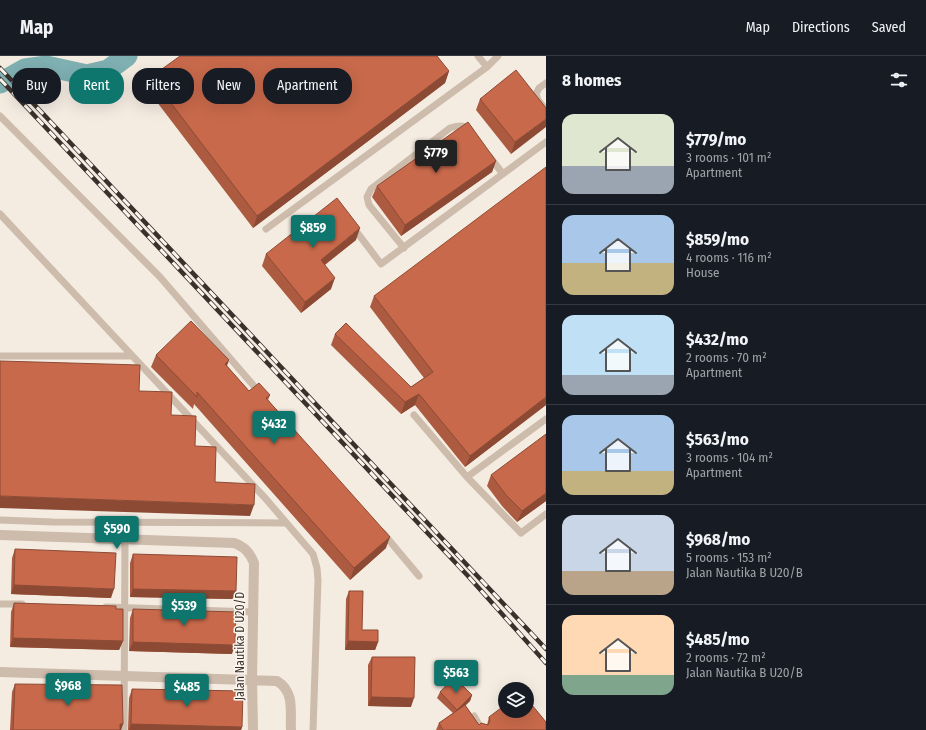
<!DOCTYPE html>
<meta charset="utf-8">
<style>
body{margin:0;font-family:"Fira Sans Condensed",sans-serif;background:#242831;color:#f1f3f6;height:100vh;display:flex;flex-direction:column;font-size:15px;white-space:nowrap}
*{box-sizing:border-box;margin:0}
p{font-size:13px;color:#9ea1a6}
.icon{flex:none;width:22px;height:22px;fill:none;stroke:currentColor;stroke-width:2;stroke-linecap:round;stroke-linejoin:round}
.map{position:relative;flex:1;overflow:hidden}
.side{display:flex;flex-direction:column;background:#171b24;width:380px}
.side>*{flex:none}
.top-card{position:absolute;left:12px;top:12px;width:380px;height:36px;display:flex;gap:8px}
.buttons{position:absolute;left:498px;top:626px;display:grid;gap:8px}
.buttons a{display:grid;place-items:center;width:36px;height:36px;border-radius:50%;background:#171b24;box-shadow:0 4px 16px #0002;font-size:20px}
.price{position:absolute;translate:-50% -34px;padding:0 9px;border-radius:4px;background:#0f766e;color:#fff;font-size:13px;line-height:26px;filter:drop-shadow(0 1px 2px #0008)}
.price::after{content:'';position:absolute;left:50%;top:24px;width:12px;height:9px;margin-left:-6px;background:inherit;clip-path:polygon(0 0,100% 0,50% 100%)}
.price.selected{background:#222;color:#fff}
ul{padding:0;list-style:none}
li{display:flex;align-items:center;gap:12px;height:100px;padding:0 16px}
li+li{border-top:1px solid #363941}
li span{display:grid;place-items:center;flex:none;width:112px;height:80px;border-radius:12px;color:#555}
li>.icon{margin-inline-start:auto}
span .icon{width:48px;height:48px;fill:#fffc;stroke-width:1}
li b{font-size:17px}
h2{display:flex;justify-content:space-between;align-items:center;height:48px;padding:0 16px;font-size:17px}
.chip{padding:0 14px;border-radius:16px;background:#171b24;box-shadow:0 4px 16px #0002;font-size:14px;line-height:36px}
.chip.selected{background:#0f766e;color:#fff}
header{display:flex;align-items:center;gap:24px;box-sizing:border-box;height:56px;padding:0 20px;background:#171b24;border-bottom:1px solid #363941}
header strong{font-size:19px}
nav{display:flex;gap:22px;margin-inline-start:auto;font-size:14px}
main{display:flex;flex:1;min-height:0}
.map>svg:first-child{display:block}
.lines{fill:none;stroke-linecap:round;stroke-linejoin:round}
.river{stroke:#7fb0b2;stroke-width:21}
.lane{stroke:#cdbbac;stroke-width:7}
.street{stroke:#cdbbac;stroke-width:10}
.rail-casing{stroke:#3b302b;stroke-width:4.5}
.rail{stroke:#fbf5ee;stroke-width:3;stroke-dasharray:9;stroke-linecap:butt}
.wall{fill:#ac5a40}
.shaded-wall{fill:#8c4a34}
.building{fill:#c8694b;stroke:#8c4a34}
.labels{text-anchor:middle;stroke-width:3;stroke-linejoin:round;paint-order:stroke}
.street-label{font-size:12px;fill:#3b302b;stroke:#fbf5ee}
</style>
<header>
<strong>Map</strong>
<nav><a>Map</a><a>Directions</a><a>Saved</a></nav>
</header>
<main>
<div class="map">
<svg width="546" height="674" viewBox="0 0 546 674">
<rect width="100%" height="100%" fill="#f4ebe1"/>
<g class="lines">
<!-- river -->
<path class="river" d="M0,27L25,13L46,10L87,19L108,14L127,0"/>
<!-- lane -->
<path class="lane" d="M478,0L487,11L498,0
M546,27L539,32L536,38L538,44L546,54
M0,60L160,221L260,337
M489,100L503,118
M0,158L266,443L313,498L317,512L318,524L313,674
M353,171L381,208L546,86
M266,173L487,11
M404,192L369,149L367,141L371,133L450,72C457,70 464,68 470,74
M0,300H132
M414,359L467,421L521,477L546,458
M467,421L546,363
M0,464L53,466L286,467
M383,477L419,520
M0,548H22
M106,551L253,556
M474,660L482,674
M124,674L125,483"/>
<!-- street -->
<path class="street" d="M0,479L234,487C245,491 250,497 254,507L252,623L253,674
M0,616L277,625C295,636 290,655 291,674"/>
<!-- rail casing -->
<g class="rail-casing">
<path id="rail" d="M0,12L546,593
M0,23L468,520L546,607"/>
</g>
<!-- rail -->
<use href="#rail" class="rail"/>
</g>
<!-- wall -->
<path class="wall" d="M449,15L445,27L253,172L147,33L151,21Z
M480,43L546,52L511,98L476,54Z
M496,105L492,116L401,180L372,141L377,130Z
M356,184L325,209L331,233L301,257L262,210L266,198Z
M374,240L546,349L465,411L415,349L401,358L331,289L335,278L411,331L424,322L370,251Z
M156,299L227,310L249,335L270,339L268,344L386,492L350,524L194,348L193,353L151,311Z
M491,419L546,445L517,466L502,450L487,430Z
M15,493L111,542L11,538L12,502Z
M133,498L236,535L233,543L130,541V507Z
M349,535L362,574L378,586L375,594H345L346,543Z
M14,547L116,553L123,585L119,594L10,591L11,556Z
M133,553L232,598L129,595L130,562Z
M372,601L411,651L368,650V609Z
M15,628L123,668L121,674H10L12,636Z
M132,633L242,671L241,674H128L129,642Z
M440,636L472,639L470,645L465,649L479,669H487L489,661L546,674H436L439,667L453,657L437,642Z"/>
<!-- shaded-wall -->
<path class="shaded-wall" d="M449,15L445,27L253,172L257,160Z
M546,63V71L511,98L515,86Z
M496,105L492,116L401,180L405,169Z
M360,172L356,184L316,215L321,204Z
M335,222L331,233L301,257L305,246Z
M229,304L225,316V308Z
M419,338L415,349L401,358L405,346Z
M546,341V349L465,411L470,400Z
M546,437V445L517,466L522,455Z
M0,440L254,449L250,460L0,452Z
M390,481L386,492L350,524L354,512Z
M14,529L114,533L111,542L11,538Z
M133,533L236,535L233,543L130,541Z
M13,582L123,585L119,594L10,591Z
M348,585L378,586L375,594H345Z
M133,586L235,589L232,598L129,595Z
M472,639L470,645L455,660L457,654Z
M371,641L414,642L411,651L368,650Z
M120,668H123L121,674H118Z
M131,668L242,671L241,674H129Z"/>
<!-- building -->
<path class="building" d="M180,0H437L449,15L257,160L151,21Z
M516,14L546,52V63L515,86L480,43Z
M468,66L496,105L405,169L377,130Z
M546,111V341L470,400L419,338L405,346L335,278L346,267L411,331L433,316L374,240Z
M337,142L360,172L321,204L335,222L305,246L266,198Z
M191,265L229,304L225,308L249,335L259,327L270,339L266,342L390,481L354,512L197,336V341L156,299Z
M0,305L140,309L139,335L172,336L171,359L196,360L195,390L216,391L215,426L255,428L254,449L0,440Z
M546,378V437L522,455L506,439L491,419Z
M15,493L116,497L114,533L14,529Z
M133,498L237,501L236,535L133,533Z
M349,535H363L362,574H378V586L348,585Z
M14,547L116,550V553H123V585L13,582Z
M133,553L236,556L235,589L133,586Z
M372,601H415L414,642L371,641Z
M454,621L472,639L457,654L440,636Z
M15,628L122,629L123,668H120V674H13Z
M132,633L243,635L242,671L131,668Z
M527,643L546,666V674H443L439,667L465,649L479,669L481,667L488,669L490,665L489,661L505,649V655H527Z"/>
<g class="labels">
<!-- street labels -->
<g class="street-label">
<text transform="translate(240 590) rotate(-90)" y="4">Jalan Nautika D U20/D</text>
</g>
</g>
</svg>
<div class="buttons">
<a><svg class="icon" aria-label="layers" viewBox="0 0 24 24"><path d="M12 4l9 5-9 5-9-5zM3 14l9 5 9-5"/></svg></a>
</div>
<b class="price selected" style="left:436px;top:118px">$779</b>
<b class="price" style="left:313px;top:193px">$859</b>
<b class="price" style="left:274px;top:389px">$432</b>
<b class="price" style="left:117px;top:494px">$590</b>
<b class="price" style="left:184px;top:571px">$539</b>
<b class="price" style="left:456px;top:638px">$563</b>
<b class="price" style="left:68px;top:651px">$968</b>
<b class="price" style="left:187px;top:652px">$485</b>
<div class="top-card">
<a class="chip">Buy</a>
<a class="chip selected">Rent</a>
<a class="chip">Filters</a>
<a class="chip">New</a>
<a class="chip">Apartment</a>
</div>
</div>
<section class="side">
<h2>8 homes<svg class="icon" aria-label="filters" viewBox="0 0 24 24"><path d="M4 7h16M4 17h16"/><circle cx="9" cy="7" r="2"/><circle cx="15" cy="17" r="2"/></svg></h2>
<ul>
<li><span style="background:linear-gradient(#dfe7d0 65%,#9aa5b1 0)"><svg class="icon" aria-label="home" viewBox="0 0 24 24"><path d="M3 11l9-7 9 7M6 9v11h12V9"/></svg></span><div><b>$779/mo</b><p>3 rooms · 101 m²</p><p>Apartment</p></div></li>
<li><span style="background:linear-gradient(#a9c7e8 60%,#c2b280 0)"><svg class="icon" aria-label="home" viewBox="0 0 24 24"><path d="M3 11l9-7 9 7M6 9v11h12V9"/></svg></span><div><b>$859/mo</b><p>4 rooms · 116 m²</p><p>House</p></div></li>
<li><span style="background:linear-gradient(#bfe0f5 75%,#9aa5b1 0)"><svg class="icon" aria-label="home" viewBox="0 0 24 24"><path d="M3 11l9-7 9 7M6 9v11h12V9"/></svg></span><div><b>$432/mo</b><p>2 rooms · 70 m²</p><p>Apartment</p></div></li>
<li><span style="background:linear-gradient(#a9c7e8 70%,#c2b280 0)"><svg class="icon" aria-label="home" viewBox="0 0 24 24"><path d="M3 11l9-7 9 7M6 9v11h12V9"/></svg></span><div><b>$563/mo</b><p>3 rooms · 104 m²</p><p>Apartment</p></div></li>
<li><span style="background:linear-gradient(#c9d6e8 70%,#b9a48a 0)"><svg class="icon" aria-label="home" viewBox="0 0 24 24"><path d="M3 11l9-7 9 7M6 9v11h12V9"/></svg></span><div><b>$968/mo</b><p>5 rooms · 153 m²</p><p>Jalan Nautika B U20/B</p></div></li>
<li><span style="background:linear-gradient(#ffd9b3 75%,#7fa58c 0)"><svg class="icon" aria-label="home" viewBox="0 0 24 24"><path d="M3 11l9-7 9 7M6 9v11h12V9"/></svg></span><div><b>$485/mo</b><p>2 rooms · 72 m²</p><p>Jalan Nautika B U20/B</p></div></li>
</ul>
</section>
</main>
